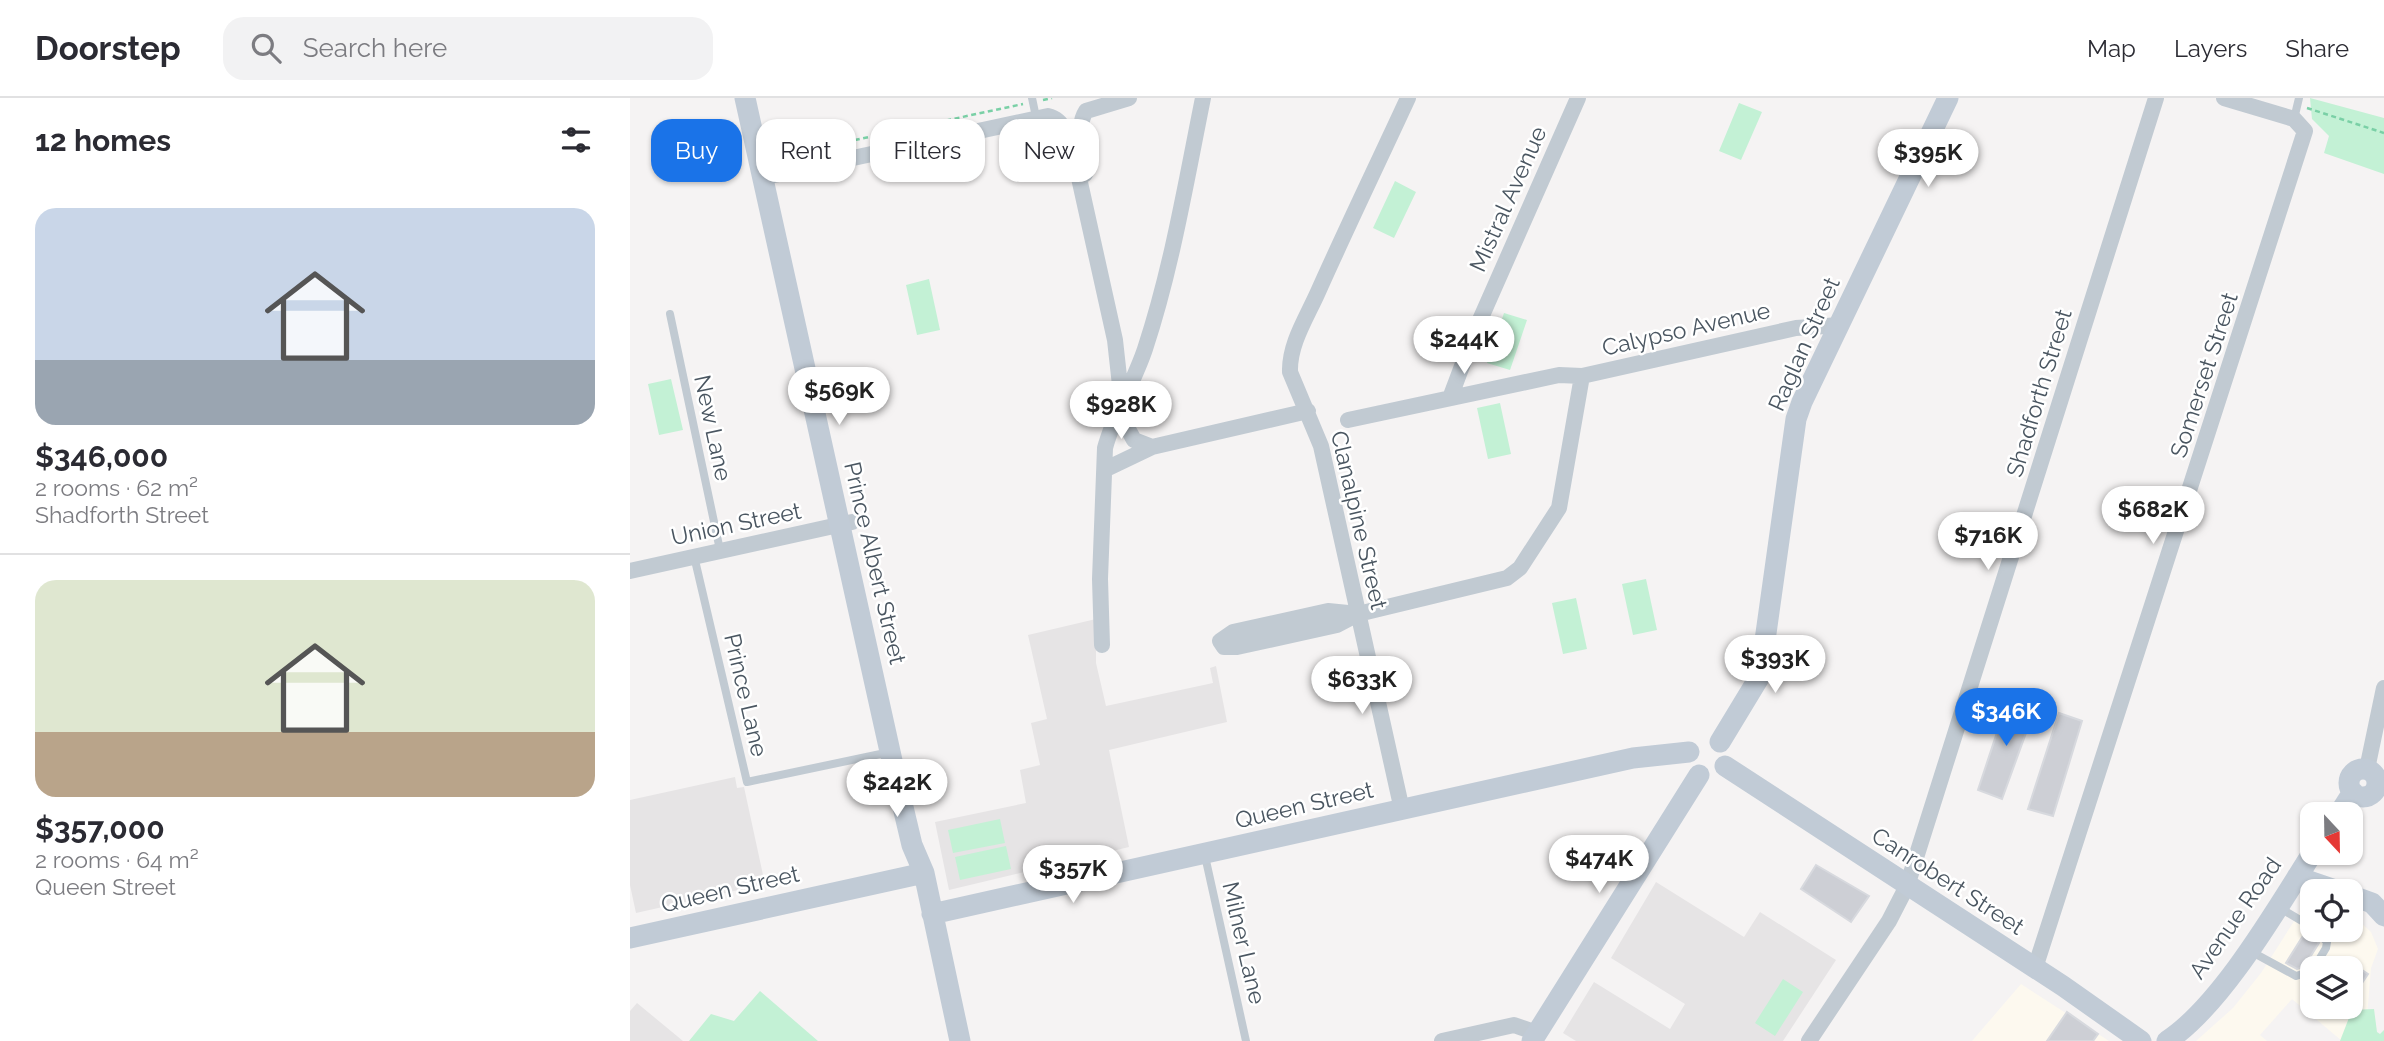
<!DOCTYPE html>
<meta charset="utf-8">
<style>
body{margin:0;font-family:Raleway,sans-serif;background:#f2f2f3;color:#2b2b33;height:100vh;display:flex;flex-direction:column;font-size:26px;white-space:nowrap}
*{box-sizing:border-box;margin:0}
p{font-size:23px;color:#7c7c81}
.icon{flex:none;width:38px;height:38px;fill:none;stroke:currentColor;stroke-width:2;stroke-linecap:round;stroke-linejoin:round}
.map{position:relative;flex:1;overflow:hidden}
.side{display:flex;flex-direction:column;background:#fff;width:630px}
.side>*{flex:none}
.guide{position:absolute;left:21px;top:21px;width:665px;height:63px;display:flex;gap:14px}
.needle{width:46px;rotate:158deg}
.fabs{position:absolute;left:1670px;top:704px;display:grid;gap:14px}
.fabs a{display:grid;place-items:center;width:63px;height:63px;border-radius:14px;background:#fff;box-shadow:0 2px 5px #0004;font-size:35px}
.price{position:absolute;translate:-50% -60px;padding:0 16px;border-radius:24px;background:#fff;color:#222;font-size:23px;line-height:46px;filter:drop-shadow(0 2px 4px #0008)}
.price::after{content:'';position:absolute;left:50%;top:42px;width:21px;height:16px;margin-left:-10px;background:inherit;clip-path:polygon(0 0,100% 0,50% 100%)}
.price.current{background:#1a73e8;color:#fff}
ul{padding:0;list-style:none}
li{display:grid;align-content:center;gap:14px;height:371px;padding:0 35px}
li+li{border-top:2px solid #e1e1e2}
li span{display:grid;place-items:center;height:217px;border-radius:21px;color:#555}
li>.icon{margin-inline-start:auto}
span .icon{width:126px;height:126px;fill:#fffc;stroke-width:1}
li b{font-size:30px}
h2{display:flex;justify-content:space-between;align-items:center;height:84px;padding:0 35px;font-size:30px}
.tag{padding:0 24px;border-radius:21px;background:#fff;box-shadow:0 2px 5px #0004;font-size:24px;line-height:63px}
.tag.current{background:#1a73e8;color:#fff}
header{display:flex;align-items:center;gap:42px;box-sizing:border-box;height:98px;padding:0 35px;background:#fff;border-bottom:2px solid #e1e1e2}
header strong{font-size:33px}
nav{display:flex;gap:38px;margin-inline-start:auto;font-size:24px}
.search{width:490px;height:63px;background:#f2f2f3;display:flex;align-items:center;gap:18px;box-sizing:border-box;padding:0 24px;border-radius:21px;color:#7c7c81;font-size:26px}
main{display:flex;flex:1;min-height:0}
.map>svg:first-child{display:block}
.commercial{fill:#fdf9ef;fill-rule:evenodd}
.education{fill:#e6e4e5}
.green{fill:#c3f1d5}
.building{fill:#cdcfd5;stroke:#d7d9de;stroke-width:2}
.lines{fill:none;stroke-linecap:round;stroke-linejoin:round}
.path{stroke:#7ad0a6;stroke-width:2.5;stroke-dasharray:5 3.5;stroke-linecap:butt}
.lane{stroke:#c1cad2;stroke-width:8}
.street{stroke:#c1cad2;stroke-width:16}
.secondary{stroke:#c1cbd6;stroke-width:21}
.labels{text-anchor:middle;stroke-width:5;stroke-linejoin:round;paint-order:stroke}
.street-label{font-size:23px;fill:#4a5661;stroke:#fff}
</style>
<header>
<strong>Doorstep</strong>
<div class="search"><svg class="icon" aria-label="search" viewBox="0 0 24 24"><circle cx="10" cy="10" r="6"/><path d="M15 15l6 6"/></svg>Search here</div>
<nav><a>Map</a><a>Layers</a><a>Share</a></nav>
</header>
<main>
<section class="side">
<h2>12 homes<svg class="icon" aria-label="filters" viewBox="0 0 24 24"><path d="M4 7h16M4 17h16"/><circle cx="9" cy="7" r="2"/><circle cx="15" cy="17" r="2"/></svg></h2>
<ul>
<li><span style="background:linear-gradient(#c9d6e8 70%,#9aa5b1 0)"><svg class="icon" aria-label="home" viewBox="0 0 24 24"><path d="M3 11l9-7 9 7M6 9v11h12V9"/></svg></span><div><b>$346,000</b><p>2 rooms · 62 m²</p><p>Shadforth Street</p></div></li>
<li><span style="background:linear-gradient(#dfe7d0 70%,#b9a48a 0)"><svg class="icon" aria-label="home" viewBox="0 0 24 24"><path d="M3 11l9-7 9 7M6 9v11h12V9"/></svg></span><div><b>$357,000</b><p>2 rooms · 64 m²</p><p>Queen Street</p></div></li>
</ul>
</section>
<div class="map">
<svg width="1754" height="943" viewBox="0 0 1754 943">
<rect width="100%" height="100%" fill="#f5f3f3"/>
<!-- commercial -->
<path class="commercial" d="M1675,806L1682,808V831H1720V819L1728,822L1741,834L1748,851L1741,870L1737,918L1712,943L1662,901L1630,937L1637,943H1566L1603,910L1631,875ZM1682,870H1720V908H1682Z
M1391,886L1479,943H1342Z"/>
<!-- education -->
<path class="education" d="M466,521V565L476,608L583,585L580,570L586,568L597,624L479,652L499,749L319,792L305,724L396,705L390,672L410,667L401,625L417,621L398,537Z
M105,679L107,690L114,689L135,786L6,815L0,787V702Z
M1026,784L1114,839L1130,814L1206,862L1153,943H946L933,935L964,884L1040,931L1055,906L981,860Z
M7,905L53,943H0V913Z"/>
<!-- green -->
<path class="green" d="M1680,0L1754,20V76L1694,55L1699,38L1682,21Z
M1109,5L1132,14L1111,62L1089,53Z
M765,83L786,94L764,140L743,130Z
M299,181L310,232L287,237L276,187Z
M874,215L897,222L880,272L857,265Z
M41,281L53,332L29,337L18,286Z
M870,305L881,356L858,361L847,310Z
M1016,481L1027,532L1003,537L992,486Z
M946,500L957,551L933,556L922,505Z
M370,721L375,745L323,755L318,732Z
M376,748L381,771L330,782L325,759Z
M1153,881L1173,894L1145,938L1125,925Z
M130,893L188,943H59L81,916L104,923Z
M1744,911L1747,934L1750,936L1754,932V943H1710L1722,912Z"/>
<!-- building -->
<path class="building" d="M1378,601L1405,610L1372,701L1348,692Z
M1429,615L1452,623L1423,718L1398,711Z
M1186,767L1239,798L1221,824L1171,791Z
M1676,833L1689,845L1674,869L1667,871L1656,865Z
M1720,864L1738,876L1720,903Z
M1437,914L1468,936L1463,943H1417Z"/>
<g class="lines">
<!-- path -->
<path class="path" d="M413,2L422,0
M1677,10L1754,35
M150,58L393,6"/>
<!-- lane -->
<path class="lane" d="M402,0L406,19
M1664,21L1669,0
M40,216L90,452
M64,458L117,684L260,654
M575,758L616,943
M1650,810L1682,829
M1622,854L1666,878L1682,873
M1684,870L1696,850L1697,844L1685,831"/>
<!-- street -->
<path class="street" d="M144,77L418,18C442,23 441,61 449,80L455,76C465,55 442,35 456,13L499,0
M449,80L485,242L494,324L504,342L522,349L678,313
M820,300L846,231L948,0
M718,322L929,277L952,278
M476,371L522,349
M0,473L222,424
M728,516L698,513L603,534L590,543L594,549H607L707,527L728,516L877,480L890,470L929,410L952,278L1166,230L1210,227
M472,547L470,481L475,350C484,316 504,284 515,251C542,169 556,84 573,0
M1737,671L1754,590
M772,712L691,348L660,274C659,246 677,219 688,194C717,129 748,65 778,0
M1405,870L1675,33L1664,21L1594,0
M812,943L884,927L907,935
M1179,943L1259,823L1277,788L1526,0"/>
<!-- secondary -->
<path class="secondary" d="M115,0L263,667L282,747L294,775L330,943
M1090,644L1130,578L1166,321L1172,304L1318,0
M1095,668L1433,888L1511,943
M1719 685a14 14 0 1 1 28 0a14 14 0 1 1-28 0Z
M1709,716L1723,694
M1667,779L1708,793
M1720,797L1742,805L1754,818
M302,816L1003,660L1059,654
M0,840L294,775
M902,943L1069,677
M1537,943C1591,908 1648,809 1683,754"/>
</g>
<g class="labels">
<!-- street labels -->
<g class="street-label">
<text transform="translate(878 101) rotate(-66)" y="8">Mistral Avenue</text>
<text transform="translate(1056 231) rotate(-13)" y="8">Calypso Avenue</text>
<text transform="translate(1174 246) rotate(-66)" y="8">Raglan Street</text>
<text transform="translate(1574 277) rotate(-72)" y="8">Somerset Street</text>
<text transform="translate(1409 295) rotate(-73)" y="8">Shadforth Street</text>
<text transform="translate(83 330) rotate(78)" y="8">New Lane</text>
<text transform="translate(729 422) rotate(77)" y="8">Clanalpine Street</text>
<text transform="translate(106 426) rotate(-12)" y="8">Union Street</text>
<text transform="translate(245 465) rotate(77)" y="8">Prince Albert Street</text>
<text transform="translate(116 597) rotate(77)" y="8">Prince Lane</text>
<text transform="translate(674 707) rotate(-13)" y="8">Queen Street</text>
<text transform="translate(1318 783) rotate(33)" y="8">Canrobert Street</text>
<text transform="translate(100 791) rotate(-13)" y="8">Queen Street</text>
<text transform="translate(1605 820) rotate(-55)" y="8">Avenue Road</text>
<text transform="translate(614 845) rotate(77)" y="8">Milner Lane</text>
</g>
</g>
</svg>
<div class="fabs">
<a><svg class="needle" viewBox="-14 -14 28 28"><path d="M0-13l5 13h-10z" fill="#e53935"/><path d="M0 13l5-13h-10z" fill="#7c7c81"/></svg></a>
<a><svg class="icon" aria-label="locate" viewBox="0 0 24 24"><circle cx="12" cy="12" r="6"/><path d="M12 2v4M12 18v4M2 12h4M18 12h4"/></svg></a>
<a><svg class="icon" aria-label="layers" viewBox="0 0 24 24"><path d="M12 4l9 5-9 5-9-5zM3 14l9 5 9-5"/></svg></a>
</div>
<b class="price" style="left:1298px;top:91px">$395K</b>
<b class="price" style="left:834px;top:278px">$244K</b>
<b class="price" style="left:209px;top:329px">$569K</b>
<b class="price" style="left:491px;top:343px">$928K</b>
<b class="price" style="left:1523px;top:448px">$682K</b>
<b class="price" style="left:1358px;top:474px">$716K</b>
<b class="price" style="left:1145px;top:597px">$393K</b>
<b class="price" style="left:732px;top:618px">$633K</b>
<b class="price current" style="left:1376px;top:650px">$346K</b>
<b class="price" style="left:267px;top:721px">$242K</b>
<b class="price" style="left:969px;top:797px">$474K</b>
<b class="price" style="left:443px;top:807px">$357K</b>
<div class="guide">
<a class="tag current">Buy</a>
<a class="tag">Rent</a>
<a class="tag">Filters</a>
<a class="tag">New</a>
</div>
</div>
</main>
